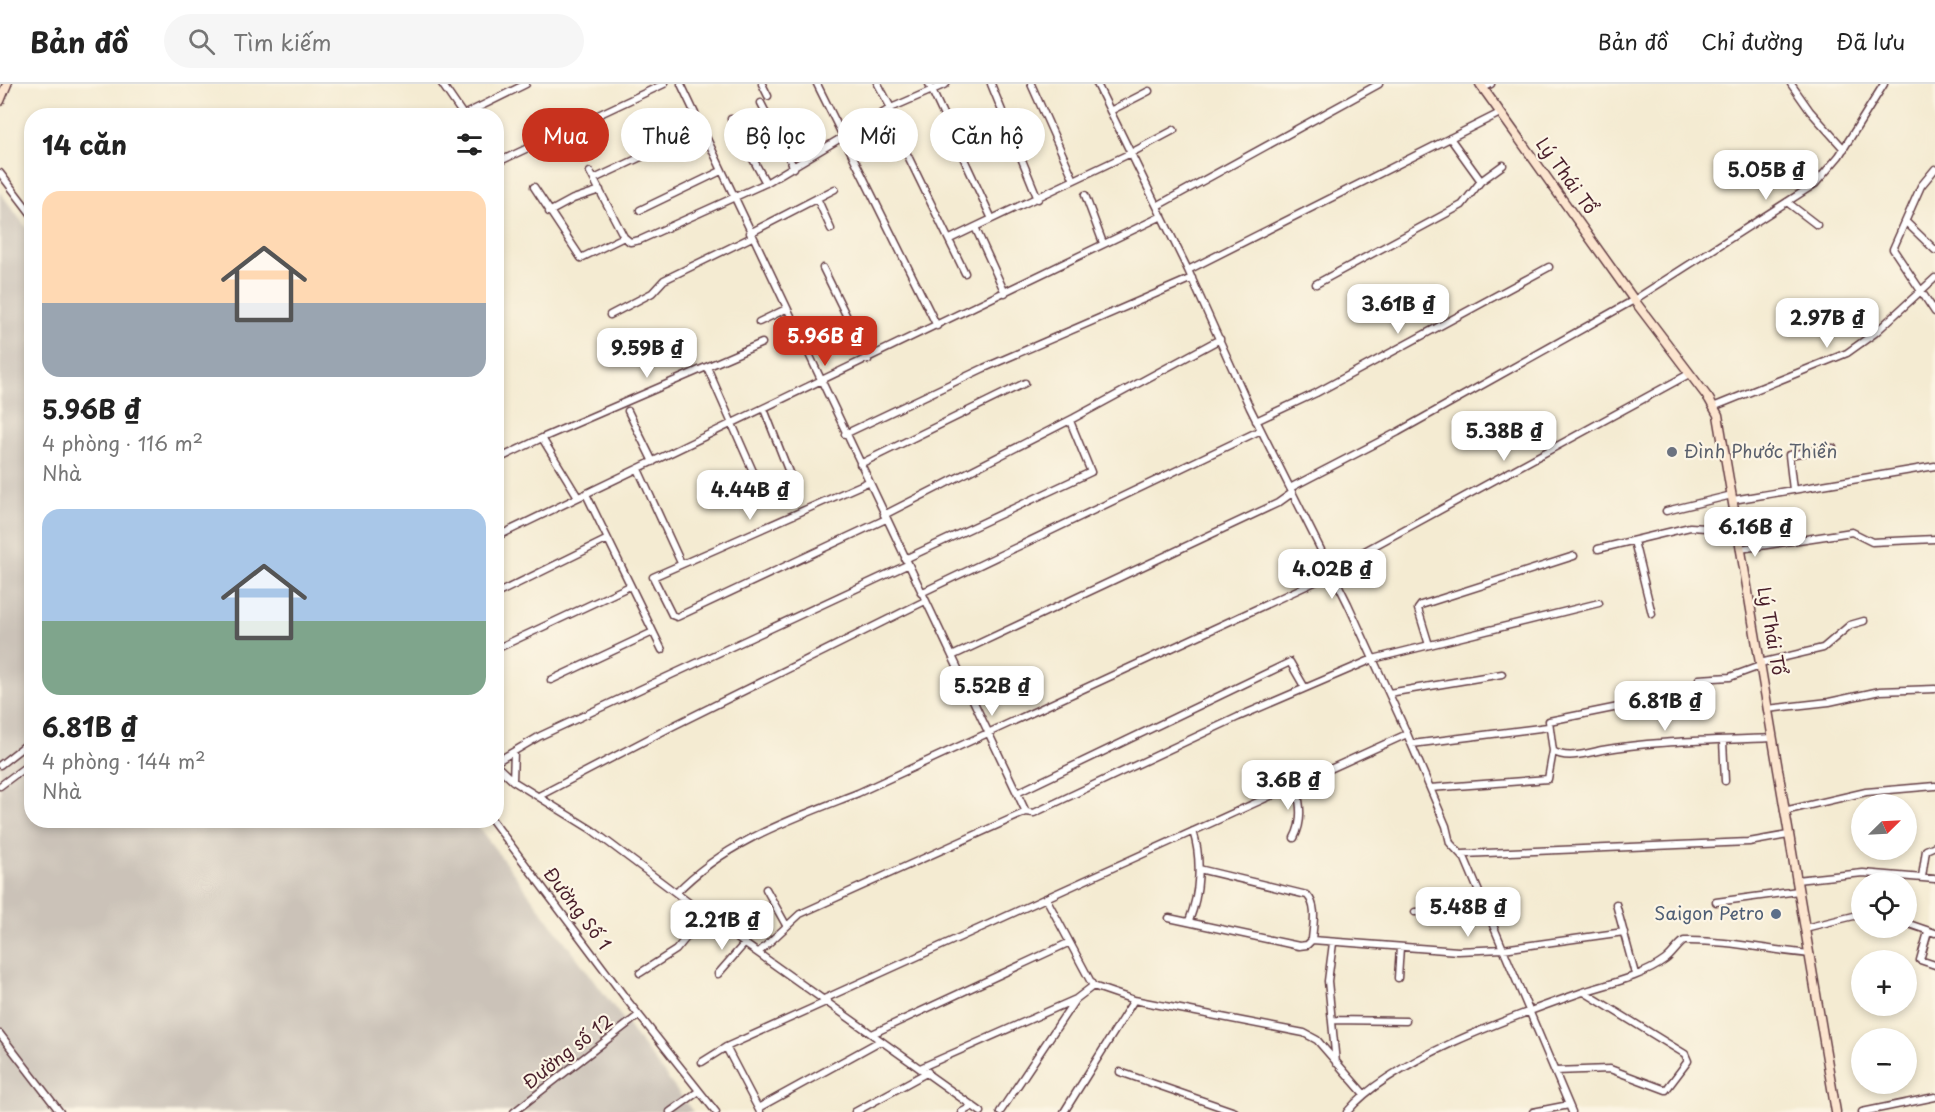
<!DOCTYPE html>
<html lang="vi">
<meta charset="utf-8">
<style>
body{margin:0;font-family:"Playpen Sans",sans-serif;background:#f6f6f6;color:#222;height:100vh;display:flex;flex-direction:column;font-size:22px;white-space:nowrap}
*{box-sizing:border-box;margin:0}
p{font-size:20px;color:#767676}
.icon{flex:none;width:33px;height:33px;fill:none;stroke:currentColor;stroke-width:2;stroke-linecap:round;stroke-linejoin:round}
.map{position:relative;flex:1;overflow:hidden}
.side{position:absolute;left:24px;top:24px;width:480px;height:720px;display:flex;flex-direction:column;background:#fff;border-radius:24px;box-shadow:0 3px 9px #0003}
.side>*{flex:none}
.guide{position:absolute;left:522px;top:24px;width:570px;height:54px;display:flex;gap:12px}
.needle{width:39px;rotate:66deg}
.buttons{position:absolute;left:1851px;top:710px;display:grid;gap:12px}
.buttons a{display:grid;place-items:center;width:66px;height:66px;border-radius:50%;background:#fff;box-shadow:0 3px 9px #0003;font-size:30px}
.price{position:absolute;translate:-50% -51px;padding:0 14px;border-radius:12px;background:#fff;color:#222;font-size:20px;line-height:39px;filter:drop-shadow(0 2px 3px #0008)}
.price::after{content:'';position:absolute;left:50%;top:36px;width:18px;height:14px;margin-left:-9px;background:inherit;clip-path:polygon(0 0,100% 0,50% 100%)}
.price.current{background:#c8321e;color:#fff}
ul{padding:0;list-style:none}
li{display:grid;align-content:center;gap:12px;height:318px;padding:0 18px}
li span{display:grid;place-items:center;height:186px;border-radius:18px;color:#555}
li>.icon{margin-inline-start:auto}
span .icon{width:108px;height:108px;fill:#fffc;stroke-width:1}
li b{font-size:26px}
h2{display:flex;justify-content:space-between;align-items:center;height:72px;padding:0 18px;font-size:26px}
.tag{padding:0 21px;border-radius:27px;background:#fff;box-shadow:0 3px 9px #0003;font-size:21px;line-height:54px}
.tag.current{background:#c8321e;color:#fff}
header{display:flex;align-items:center;gap:36px;box-sizing:border-box;height:84px;padding:0 30px;background:#fff;border-bottom:2px solid #e0e0e0}
header strong{font-size:28px}
nav{display:flex;gap:33px;margin-inline-start:auto;font-size:21px}
.search{width:420px;height:54px;background:#f6f6f6;display:flex;align-items:center;gap:15px;box-sizing:border-box;padding:0 21px;border-radius:33px;color:#767676;font-size:22px}
.map>svg:first-child{display:block}
.industrial{fill:#cbc2b8}
.lines{fill:none;stroke-linecap:round;stroke-linejoin:round}
.minor-casing{stroke:#643e44;stroke-width:9}
.secondary-casing{stroke:#643e44;stroke-width:11}
.minor{stroke:#fff;stroke-width:6}
.secondary{stroke:#fce5cf;stroke-width:8}
.worship-dot{fill:#6b7280;stroke:#fcf5e5;stroke-width:2}
.service-dot{fill:#5c6f8a;stroke:#fcf5e5;stroke-width:2}
.labels{text-anchor:middle;stroke-width:4.5;stroke-linejoin:round;paint-order:stroke}
.street-label{font-size:18px;fill:#4a1f2b;stroke:#fcf5e5}
.worship-label{font-size:18px;fill:#5b616d;stroke:#fcf5e5;text-anchor:start}
.service-label{font-size:18px;fill:#4e5e75;stroke:#fcf5e5;text-anchor:end}
</style>
<header>
<strong>Bản đồ</strong>
<div class="search"><svg class="icon" aria-label="search" viewBox="0 0 24 24"><circle cx="10" cy="10" r="6"/><path d="M15 15l6 6"/></svg>Tìm kiếm</div>
<nav><a>Bản đồ</a><a>Chỉ đường</a><a>Đã lưu</a></nav>
</header>
<div class="map">
<svg width="1935" height="1028" viewBox="0 0 1935 1028">
<rect width="100%" height="100%" fill="#fcf5e5"/>
<filter id="ink" filterUnits="userSpaceOnUse"><feTurbulence type="fractalNoise" baseFrequency=".0167" numOctaves="2"/><feDisplacementMap in="SourceGraphic" scale="12" xChannelSelector="R" yChannelSelector="G"/><feConvolveMatrix kernelMatrix="1 2 1 2 8 2 1 2 1" color-interpolation-filters="sRGB"/></filter>
<filter id="wash" filterUnits="userSpaceOnUse"><feTurbulence type="fractalNoise" baseFrequency=".008" numOctaves="4" result="noise"/><feDisplacementMap in="SourceGraphic" scale="24" xChannelSelector="R" yChannelSelector="G"/><feGaussianBlur stdDeviation="1.35" result="paint"/><feColorMatrix in="noise" values="0 0 0 0 0 0 0 0 0 0 0 0 0 0 0 0 0 1.4 0 .05"/><feComposite in="paint" operator="in"/></filter>
<g filter="url(#wash)">
<rect width="100%" height="100%" fill="#f4ebd2"/>
<!-- industrial -->
<path class="industrial" d="M0,108L31,150L32,736L474,737L693,1028H0Z"/>
</g>
<g filter="url(#ink)">
<g class="lines">
<!-- minor casing -->
<g class="minor-casing">
<path id="minor" d="M442,0L464,32
M681,0L1026,728
M762,0L768,12
M817,0L937,242
M878,0L891,24
M929,0L992,135
M991,0L1038,115
M1031,0L1074,96
M1097,0L1188,186L1250,324L1348,520L1405,645L1446,742L1450,759L1465,775L1572,1028
M1791,0L1810,27L1844,65
M1483,4L1491,0
M761,19L794,84
M886,27L965,189
M1110,27L1149,7
M463,31L526,0
M731,35L766,99
M1450,54L1481,97
M496,79L664,0
M1935,85L1921,102L1893,165L1935,228
M590,88L624,153
M0,89L32,131
M594,95L701,45
M534,103L581,174L624,153L630,158L640,156L766,99L891,24L946,0
M1085,111L1103,159
M817,114L831,145
M1787,118L1817,141
M1157,122L1379,0
M640,126L721,87
M549,128L573,115L600,106
M1906,138L1935,166
M750,149L835,105
M950,155L975,143
M823,184L868,276
M1188,186L1500,29
M1316,200L1462,121L1481,97L1503,81
M1005,209L975,143L1131,69L1174,46
M610,231L652,209L664,196L752,153
M759,238L786,225
M707,283L759,401
M1713,323L1847,269L1875,249L1935,194
M764,325L790,391
M628,327L653,378
M1256,337L1316,309L1549,183
M845,350L984,284L1192,194
M542,354L578,413
M496,376L542,354L762,259
M860,380L1025,299
M638,385L681,479
M868,398L653,493L672,531L677,533L886,435
M1290,404L1398,348L1634,216L1815,100L1839,72L1884,0
M1793,406L1789,371L1833,364
M586,410L662,566
M1733,416L1935,382
M1666,427L1732,411
M884,431L1074,334L1220,255
M496,453L1162,132
M1634,457L1652,530
M1598,465L1690,443L1706,444L1736,439
M1740,465L1852,448L1872,458L1935,455
M905,475L1091,388L1070,337
M1330,486L1689,290
M921,509L1261,346
M496,510L608,455
M1429,561L1418,525L1421,521L1574,472
M496,565L630,502
M952,572L1278,419L1292,409
M1760,579L1823,564L1850,541L1864,537
M1699,595L1730,593L1760,582
M551,596L653,548
M1389,609L1502,590
M1767,625L1829,618L1880,607L1935,605
M1723,657L1725,697
M1412,660L1548,643
M1553,667C1566,676 1588,669 1602,666C1658,656 1716,657 1772,654
M496,678L540,652L907,481
M0,681L32,656
M496,681L513,697L592,746L720,842L981,1028
M513,697L514,668
M0,702L32,678
M1430,704L1548,695L1553,667L1549,637L1638,619
M1017,709L1290,578L1305,604
M539,712L673,642L925,517
M1784,727L1866,708L1935,702
M492,736L627,916L716,1028
M1294,754C1303,738 1301,720 1296,703
M1463,770L1749,758L1788,751
M1199,785L1307,811C1318,822 1313,841 1312,856
M1922,793L1926,766L1935,762
M1796,796L1863,789L1935,795
M766,805L786,841
M676,809C726,757 792,735 858,709L1332,490
M1046,814L1093,902L1134,916L1304,949L1317,956L1364,1010
M1716,818L1798,807
M1616,820L1635,890
M1415,828L1486,825
M1169,834L1299,862L1307,861L1312,856L1458,867L1503,865L1624,848
M1189,837C1200,809 1202,775 1193,747
M1906,839L1935,849
M1805,844L1862,830
M1928,848L1920,876L1935,881
M1333,859L1328,897L1336,979
M759,868L800,830L1026,728L1034,729L1238,633L1373,575L1599,519
M640,889L676,866L705,831
M718,890L745,859
M1398,894L1400,863
M824,915L1407,650
M1333,936L1406,937
M0,950L60,1028
M872,950L1068,859
M726,963L760,1028
M702,978L726,963L828,917
M920,984L1076,915L1093,902
M1555,987L1610,985L1666,1006L1688,977L1685,970L1584,908
M1120,988L1235,1028
M758,1024L880,957
M514,1028L639,931
M670,1028L699,1007
M855,1028L928,988
M962,1028L973,1022
M1000,1028L1075,916
M1064,1028L1134,916
M1347,1028C1391,975 1515,932 1580,909C1608,900 1642,893 1665,876C1672,871 1677,862 1684,857C1727,856 1767,866 1810,870
M1533,1028L1569,1021
M1862,1028L1935,1013"/>
</g>
<!-- secondary casing -->
<g class="secondary-casing">
<path id="secondary" d="M1480,0L1634,216L1709,315L1718,331L1836,1028
M0,17L7,0"/>
</g>
<!-- minor -->
<use href="#minor" class="minor"/>
<!-- secondary -->
<use href="#secondary" class="secondary"/>
</g>
</g>
<!-- markers -->
<circle class="worship-dot" cx="1672" cy="368" r="6"/>
<circle class="service-dot" cx="1776" cy="830" r="6"/>
<g class="labels">
<!-- street labels -->
<g class="street-label">
<text transform="translate(1566 92) rotate(54)" y="6">Lý Thái Tổ</text>
<text transform="translate(1771 547) rotate(80)" y="6">Lý Thái Tổ</text>
<text transform="translate(577 825) rotate(53)" y="6">Đường Số 1</text>
<text transform="translate(568 968) rotate(-38)" y="6">Đường số 12</text>
</g>
<!-- worship labels -->
<g class="worship-label">
<text x="1684" y="374">Đình Phước Thiền</text>
</g>
<!-- service labels -->
<g class="service-label">
<text x="1764" y="836">Saigon Petro</text>
</g>
</g>
</svg>
<div class="buttons">
<a><svg class="needle" viewBox="-14 -14 28 28"><path d="M0-13l5 13h-10z" fill="#e53935"/><path d="M0 13l5-13h-10z" fill="#767676"/></svg></a>
<a><svg class="icon" aria-label="locate" viewBox="0 0 24 24"><circle cx="12" cy="12" r="6"/><path d="M12 2v4M12 18v4M2 12h4M18 12h4"/></svg></a>
<a>+</a>
<a>−</a>
</div>
<b class="price" style="left:1766px;top:117px">5.05B ₫</b>
<b class="price" style="left:1398px;top:251px">3.61B ₫</b>
<b class="price" style="left:1827px;top:265px">2.97B ₫</b>
<b class="price current" style="left:825px;top:283px">5.96B ₫</b>
<b class="price" style="left:647px;top:295px">9.59B ₫</b>
<b class="price" style="left:1504px;top:378px">5.38B ₫</b>
<b class="price" style="left:750px;top:437px">4.44B ₫</b>
<b class="price" style="left:1755px;top:474px">6.16B ₫</b>
<b class="price" style="left:1332px;top:516px">4.02B ₫</b>
<b class="price" style="left:992px;top:633px">5.52B ₫</b>
<b class="price" style="left:1665px;top:648px">6.81B ₫</b>
<b class="price" style="left:1288px;top:727px">3.6B ₫</b>
<b class="price" style="left:1468px;top:854px">5.48B ₫</b>
<b class="price" style="left:722px;top:867px">2.21B ₫</b>
<div class="guide">
<a class="tag current">Mua</a>
<a class="tag">Thuê</a>
<a class="tag">Bộ lọc</a>
<a class="tag">Mới</a>
<a class="tag">Căn hộ</a>
</div>
<section class="side">
<h2>14 căn<svg class="icon" aria-label="filters" viewBox="0 0 24 24"><path d="M4 7h16M4 17h16"/><circle cx="9" cy="7" r="2"/><circle cx="15" cy="17" r="2"/></svg></h2>
<ul>
<li><span style="background:linear-gradient(#ffd9b3 60%,#9aa5b1 0)"><svg class="icon" aria-label="home" viewBox="0 0 24 24"><path d="M3 11l9-7 9 7M6 9v11h12V9"/></svg></span><div><b>5.96B ₫</b><p>4 phòng · 116 m²</p><p>Nhà</p></div></li>
<li><span style="background:linear-gradient(#a9c7e8 60%,#7fa58c 0)"><svg class="icon" aria-label="home" viewBox="0 0 24 24"><path d="M3 11l9-7 9 7M6 9v11h12V9"/></svg></span><div><b>6.81B ₫</b><p>4 phòng · 144 m²</p><p>Nhà</p></div></li>
</ul>
</section>
</div>
